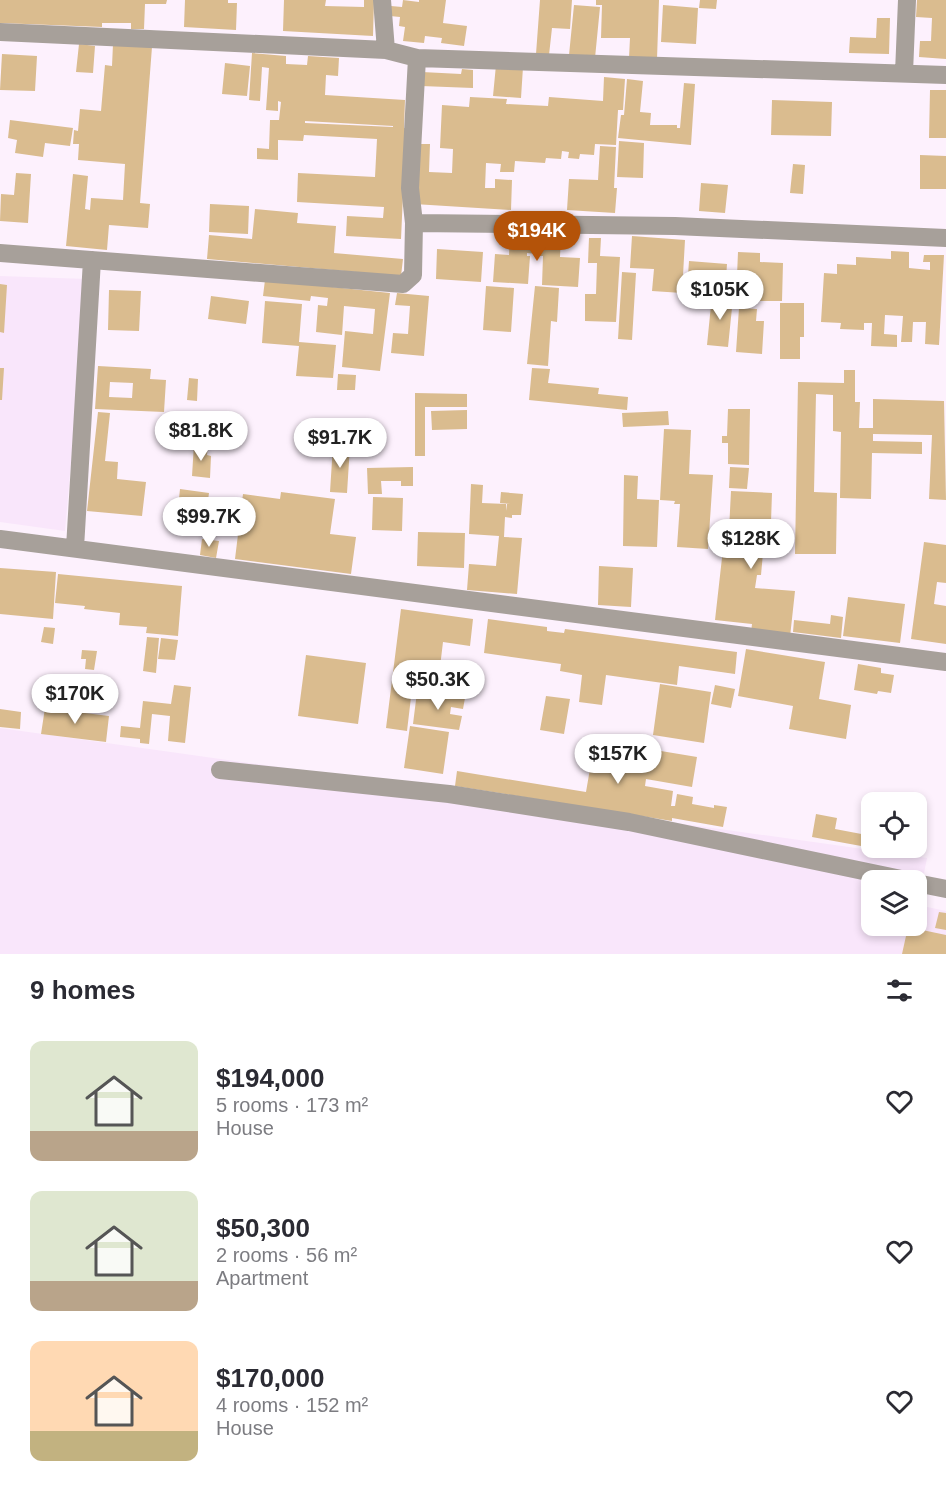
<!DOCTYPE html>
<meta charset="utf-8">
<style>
body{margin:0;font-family:Helvetica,sans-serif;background:#f2f2f3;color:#2b2b33;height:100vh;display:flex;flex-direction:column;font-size:22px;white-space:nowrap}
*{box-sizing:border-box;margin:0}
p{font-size:20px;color:#7c7c81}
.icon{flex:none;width:33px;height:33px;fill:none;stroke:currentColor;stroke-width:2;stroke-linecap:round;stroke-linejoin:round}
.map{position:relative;height:954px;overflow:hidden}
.side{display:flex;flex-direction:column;background:#fff;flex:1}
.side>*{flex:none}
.tools{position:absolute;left:861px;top:792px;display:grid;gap:12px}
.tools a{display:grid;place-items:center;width:66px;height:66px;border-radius:12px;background:#fff;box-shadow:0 3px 9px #0003;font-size:30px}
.price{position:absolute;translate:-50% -51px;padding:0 14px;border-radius:21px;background:#fff;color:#222;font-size:20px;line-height:39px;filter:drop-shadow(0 2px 3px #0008)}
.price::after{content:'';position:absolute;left:50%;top:36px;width:18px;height:14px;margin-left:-9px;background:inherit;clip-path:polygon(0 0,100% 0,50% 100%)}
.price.on{background:#b45309;color:#fff}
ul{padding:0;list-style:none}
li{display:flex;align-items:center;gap:18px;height:150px;padding:0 30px}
li span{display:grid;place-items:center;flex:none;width:168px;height:120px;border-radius:12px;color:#555}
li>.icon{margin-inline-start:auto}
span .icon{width:72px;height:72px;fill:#fffc;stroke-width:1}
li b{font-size:26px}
h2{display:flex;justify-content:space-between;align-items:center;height:72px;padding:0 30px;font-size:26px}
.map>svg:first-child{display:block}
.built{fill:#f9e6fb;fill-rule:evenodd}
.building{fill:#dabc8f;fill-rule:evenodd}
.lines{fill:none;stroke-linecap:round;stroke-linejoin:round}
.minor{stroke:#a7a09a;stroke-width:18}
</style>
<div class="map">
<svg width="946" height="954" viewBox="0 0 946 954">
<rect width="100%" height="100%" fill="#fdf1fd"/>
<!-- built -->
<path class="built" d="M0,276L87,279L65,531L0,522Z
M0,728L927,858L918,905L946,911V954H0ZM872,880H916V926H872Z"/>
<!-- building -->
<path class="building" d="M0,0H167L166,4H145L144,29H131V23H102V27L0,23Z
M185,0H228V3H237L236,30L184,27Z
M284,0H326L325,6L364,7V0H374L373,36L283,31Z
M403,0L419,2V0H446L443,23L467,26L464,46L441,43L442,38L425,36L424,43L403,41L405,27L399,26L400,17L390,16L391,6L402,7Z
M540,0H572L570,29L552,28L549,55L536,54Z
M596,0H659L657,59L629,58L630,38H601L602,5H596Z
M700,0H717L716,9L699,8Z
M917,0H946V59L919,57L920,41H931L932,18L916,17Z
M574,5L600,7L595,58L569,55Z
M663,5L698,8L696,44L661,42Z
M877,18H890L889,54L849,53L850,37L876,38Z
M79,44L95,46L93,73L76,72Z
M113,44L152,47L140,203L150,204L148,228L109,225L107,250L66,246L73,174L88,176L85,209L90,210L91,198L123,200L125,164L78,160L79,144H73L74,130L78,131L80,109L101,111L105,65L112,66Z
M252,53L286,56V64L307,65L308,56L339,58L338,76L326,75L325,95L405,100L404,128H406L401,239L346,236L347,216L383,218L384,207L297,202L298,173L375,177L377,139L304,135L303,141L278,140V160L257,159V148L269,149L270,120H279L281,102L278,101V111L266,110L269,68L262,67L260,101L249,100ZM305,121L393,126V127L305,123Z
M2,54L37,56L35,91L0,90Z
M225,63L250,66L247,96L222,94Z
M496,65L523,67L521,98L493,96Z
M462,69L473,70V88L421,86L422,72L461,74Z
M604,77L625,79L623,110H618L616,145L595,144L594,155L580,154L579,159L568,158L569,152L562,151L561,159L546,158L545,163L515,161L514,172H500L501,164L486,163L485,188H495V179L512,180L511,210L414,204L417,144H430L429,172L452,173L453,149L440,148L442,105L469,107L470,97L507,99L506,104L548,106L549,97L603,101Z
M627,79L643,81L640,112L651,113L650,125H677V128H680L684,83L695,84L691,145L618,138L621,115H624Z
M930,90H946V138H929Z
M772,100L832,102L831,136L771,135Z
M10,120L73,128L70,146L45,143L43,157L15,153L17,140L8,138Z
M619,141L644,143L643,178L617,177Z
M600,146L616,147L614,188H617L615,213L567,210L569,179L598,180Z
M920,155L946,156V189H920Z
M793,164L805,165L803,194L790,193Z
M16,173L31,174L28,223L0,221L1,194L14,195Z
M701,183L728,185L725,213L699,211Z
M210,204L249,206L248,234L209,232Z
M255,209L298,213L297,223L336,226L334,253L403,259L401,276L207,259L209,235L252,239Z
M538,234L561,235L560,257L580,258L578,287L542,285L543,256H537V254L527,253V256H530L528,284L493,282L495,254L509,255L510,235L538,237Z
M632,236L685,240L682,293L652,291L654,269L630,268Z
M589,238H601L600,256L620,257L616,322L585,321V294H596L597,263H588Z
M437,249L483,252L481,282L436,279Z
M891,251L909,252V268L930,270V262H923L924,255H944L939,345L925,344L926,322H913L912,342H901L903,316L885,315L884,334L897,335V347L871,346L872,323H864V330L840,329L841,323L821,322L824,273L837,274V264L856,265V257L891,259Z
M738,252L760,253V262L783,263L782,301H747L748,276H737Z
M689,261L727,264L725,293L687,290Z
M622,272L636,273L632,340L618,339Z
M265,280L390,293L380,371L342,367L345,331L373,334L375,309L344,306L342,335L316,332L318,305L327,306L328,298L311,296L310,301L263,296Z
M0,284L7,285L4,333L0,332Z
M486,286L514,288L511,332L483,330Z
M535,286L559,288L557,322L551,321L548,366L527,364Z
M109,290L141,291L139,331L108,330Z
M397,293L429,296L424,356L391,353L393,333L408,334L410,306L395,305Z
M712,295L733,298L728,347L707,345Z
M211,296L249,301L246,324L208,319Z
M265,301L302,304L299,342L336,345L333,378L296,376L299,346L262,343Z
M780,303H804V337H800V359H780Z
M739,308L757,309L756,321H764L762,354L736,352Z
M98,366L151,369L150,379L166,380L164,412L95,409ZM110,382L133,383L132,398L109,397Z
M0,368H4L2,400H0Z
M532,368L550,369L548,383L599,388L598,394L628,397L627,410L529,400Z
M844,370H855V402H860L859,428H873V399L944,401L946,500L929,499L932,435L873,434V441L922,442V454L872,453L871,499L840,498L841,432L833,431V395L816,394L814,492L837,493L836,554H795L798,382L844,383Z
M338,374L356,375L355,390H337Z
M189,378L198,379L197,401L187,400Z
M415,393L467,394V407H425V456H415Z
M728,409H750L749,465L728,464V443H722V436H727Z
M467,410V429L432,430L431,411Z
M668,411L669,425L623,427L622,413Z
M98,412L110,413L105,461L118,462L117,479L146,482L142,516L87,511Z
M664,429L691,430L689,474L713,475L708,549L677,547L680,504H674L675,501L660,500Z
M194,444L208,445L207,455L211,456L210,478L192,476Z
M333,445L350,446L347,493L330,492Z
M413,467V486H401V481H381L382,494H368L367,468Z
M730,467L749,468L747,489L729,488Z
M624,475L638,476L637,499L659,500L657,547L623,546Z
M471,484L483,485L482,503L506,504V511L507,504H510L500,503L501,492L523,494L521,515H512V518L505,517L504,537L522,538L517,594L467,590L469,564L496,566L499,536L469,534Z
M180,489L209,493L205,522L177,518Z
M731,491L772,493L770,551L734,550L763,553L761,575H757L755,588L795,591L790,637L751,633L752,624L715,620L723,549L728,550Z
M281,492L335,499L330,534L356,537L351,574L235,559L243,494L280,499Z
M373,497L403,498L402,531L372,530Z
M418,532L465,533L464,568L417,566Z
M202,539L219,541L216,558L200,555Z
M924,542L946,545V583L937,582L934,604L946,606V644L911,639Z
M599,566L633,568L631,607L598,605Z
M0,568L56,572L53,619L0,614Z
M58,574L182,586L178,636L146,633L147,627L119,625L120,613L84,609L85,606L55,603Z
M848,597L905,604L900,643L843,636Z
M401,609L473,619L470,646L443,642L437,692L412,689L407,731L386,728Z
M831,615L843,617L841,638L793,632L794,620L830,624Z
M488,619L547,627V631L564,633L565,629L737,652L735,674L679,666L677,685L606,675L602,705L579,702L582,675L560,671L561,664L484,653Z
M44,627L55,628L53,644L41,642Z
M147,637L159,638L156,673L143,671Z
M161,638L178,640L175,660L158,659Z
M746,649L825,662L819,699L851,705L846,739L789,729L793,706L738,696Z
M82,650L97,651L94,670L85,669L86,659H81Z
M306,655L366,663L358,724L298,716Z
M858,664L881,668V673L894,675L891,693L878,691L877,694L854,690Z
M52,677L63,679L62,687L51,685Z
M660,684L711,692L704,743L653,735Z
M174,685L191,687L185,743L168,741L170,716L152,714L149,744L140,743V739L120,737L121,726L140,728L143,701L171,704Z
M715,685L735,689L731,708L711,704Z
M417,692L465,698L463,709L451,707L450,714L462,716L459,730L413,724Z
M546,696L570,699L564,734L540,730Z
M45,708L109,716L106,742L41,734Z
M0,709L21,712L20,729L0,727Z
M410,726L449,732L443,774L404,768Z
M595,740L697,757L692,787L646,779L645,786L673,791L671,806H675L677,794L693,797L692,804L714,808V805L727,807L723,827L672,818V821L455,786L457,771L586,792Z
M816,814L837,818L835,829L872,836V848L812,837Z
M873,848H914L913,856Z
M939,912L946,913V930L935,928Z
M908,927L946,935V954H902Z"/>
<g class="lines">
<!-- minor -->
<path class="minor" d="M382,0L386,50
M0,32L386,50L417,58L946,75
M904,73L907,0
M414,223L410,188L417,58
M0,253L403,284L413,275L414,223L675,226L946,238
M0,539L946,662
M75,548L92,260
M220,770L449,794L629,822L906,880
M916,883L946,889"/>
</g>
</svg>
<div class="tools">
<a><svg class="icon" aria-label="locate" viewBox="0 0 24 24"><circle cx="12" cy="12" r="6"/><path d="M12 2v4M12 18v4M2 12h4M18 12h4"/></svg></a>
<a><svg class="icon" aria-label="layers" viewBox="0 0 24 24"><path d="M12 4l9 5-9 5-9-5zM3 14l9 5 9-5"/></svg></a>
</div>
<b class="price on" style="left:537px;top:262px">$194K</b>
<b class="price" style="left:720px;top:321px">$105K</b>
<b class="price" style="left:201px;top:462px">$81.8K</b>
<b class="price" style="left:340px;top:469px">$91.7K</b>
<b class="price" style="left:209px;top:548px">$99.7K</b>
<b class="price" style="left:751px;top:570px">$128K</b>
<b class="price" style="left:438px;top:711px">$50.3K</b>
<b class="price" style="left:75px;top:725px">$170K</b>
<b class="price" style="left:618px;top:785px">$157K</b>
</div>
<section class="side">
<h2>9 homes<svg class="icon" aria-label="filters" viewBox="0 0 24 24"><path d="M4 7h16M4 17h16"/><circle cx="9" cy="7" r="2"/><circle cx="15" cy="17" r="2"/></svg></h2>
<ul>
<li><span style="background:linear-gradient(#dfe7d0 75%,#b9a48a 0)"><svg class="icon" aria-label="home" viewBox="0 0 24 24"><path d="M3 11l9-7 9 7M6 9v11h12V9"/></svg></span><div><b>$194,000</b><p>5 rooms · 173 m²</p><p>House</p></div><svg class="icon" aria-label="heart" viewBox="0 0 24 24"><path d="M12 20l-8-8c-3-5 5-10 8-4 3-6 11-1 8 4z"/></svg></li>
<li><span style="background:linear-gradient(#dfe7d0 75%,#b9a48a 0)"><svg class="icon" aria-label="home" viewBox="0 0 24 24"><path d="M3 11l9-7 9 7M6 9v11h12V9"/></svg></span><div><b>$50,300</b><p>2 rooms · 56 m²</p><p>Apartment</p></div><svg class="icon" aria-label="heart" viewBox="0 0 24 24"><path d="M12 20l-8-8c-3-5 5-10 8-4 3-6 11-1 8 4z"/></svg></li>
<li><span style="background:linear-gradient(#ffd9b3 75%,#c2b280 0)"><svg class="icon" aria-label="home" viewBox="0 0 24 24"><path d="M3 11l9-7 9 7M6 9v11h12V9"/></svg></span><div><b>$170,000</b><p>4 rooms · 152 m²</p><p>House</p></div><svg class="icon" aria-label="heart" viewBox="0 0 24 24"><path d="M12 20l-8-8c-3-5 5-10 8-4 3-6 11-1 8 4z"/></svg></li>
</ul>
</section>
